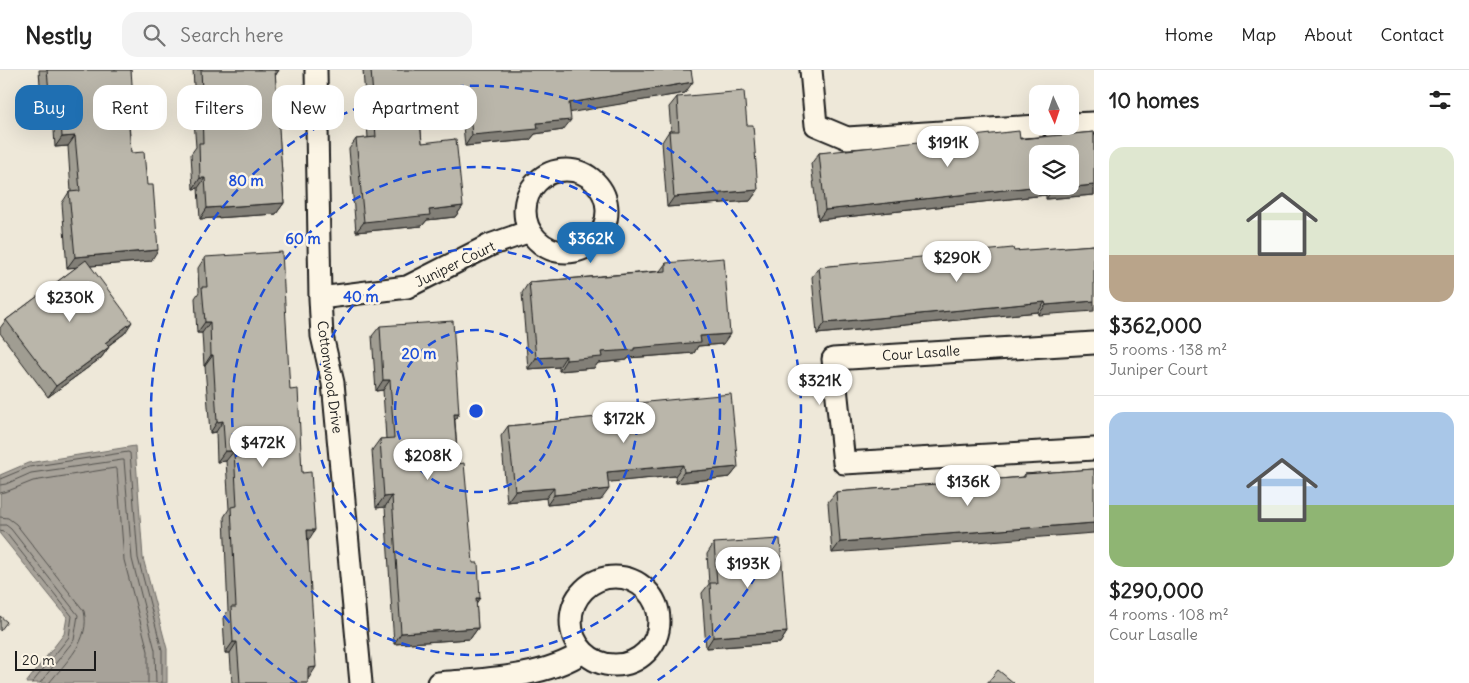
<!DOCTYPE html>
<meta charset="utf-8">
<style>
body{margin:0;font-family:Delius,sans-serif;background:#f2f2f2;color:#222;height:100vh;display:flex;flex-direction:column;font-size:19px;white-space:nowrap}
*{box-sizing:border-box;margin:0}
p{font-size:16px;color:#767676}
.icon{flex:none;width:28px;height:28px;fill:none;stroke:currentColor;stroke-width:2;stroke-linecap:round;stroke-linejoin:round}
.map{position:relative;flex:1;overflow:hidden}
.side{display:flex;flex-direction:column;background:#fff;width:375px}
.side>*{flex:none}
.top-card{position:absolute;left:15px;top:15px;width:475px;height:45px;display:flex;gap:10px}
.needle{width:32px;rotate:177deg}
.tools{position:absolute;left:1029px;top:15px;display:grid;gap:10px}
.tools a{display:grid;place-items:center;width:50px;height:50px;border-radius:10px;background:#fff;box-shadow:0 5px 20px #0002;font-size:25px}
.scale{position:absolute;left:15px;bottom:12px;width:81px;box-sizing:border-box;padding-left:5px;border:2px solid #1c1c1c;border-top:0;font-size:14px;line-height:18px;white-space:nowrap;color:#1c1c1c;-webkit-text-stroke:4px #fcf5e5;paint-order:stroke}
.price{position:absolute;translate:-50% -42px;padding:0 11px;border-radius:18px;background:#fff;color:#222;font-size:16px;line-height:32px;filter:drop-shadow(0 1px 2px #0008)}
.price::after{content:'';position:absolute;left:50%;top:30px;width:15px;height:11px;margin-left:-8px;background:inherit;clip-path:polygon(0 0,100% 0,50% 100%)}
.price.selected{background:#1f6fb2;color:#fff}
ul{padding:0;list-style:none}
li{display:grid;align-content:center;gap:10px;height:265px;padding:0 15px}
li+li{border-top:1px solid #e0e0e0}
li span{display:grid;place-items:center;height:155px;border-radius:15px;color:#555}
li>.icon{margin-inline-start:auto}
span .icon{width:90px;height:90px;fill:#fffc;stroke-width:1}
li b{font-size:21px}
h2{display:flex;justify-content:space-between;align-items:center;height:60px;padding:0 15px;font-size:21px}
.tag{padding:0 18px;border-radius:15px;background:#fff;box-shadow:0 5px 20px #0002;font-size:18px;line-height:45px}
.tag.selected{background:#1f6fb2;color:#fff}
header{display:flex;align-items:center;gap:30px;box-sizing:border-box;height:70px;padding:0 25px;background:#fff;border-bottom:1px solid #e0e0e0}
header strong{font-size:24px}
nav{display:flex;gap:28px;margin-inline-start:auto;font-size:18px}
.search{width:350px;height:45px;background:#f2f2f2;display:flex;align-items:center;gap:12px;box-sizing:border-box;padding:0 18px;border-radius:15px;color:#767676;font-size:19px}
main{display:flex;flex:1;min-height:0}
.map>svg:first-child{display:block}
.water{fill:#a7a299;stroke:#6f6c67}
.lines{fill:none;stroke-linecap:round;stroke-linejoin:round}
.shore{stroke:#54524e;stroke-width:1}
.minor-casing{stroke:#1c1c1c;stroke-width:25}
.minor{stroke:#fcf5e5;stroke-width:21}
.wall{fill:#a09d92;stroke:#1c1c1c;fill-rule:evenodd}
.shaded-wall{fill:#827f77;stroke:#1c1c1c}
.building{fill:#bab6aa;stroke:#1c1c1c}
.ring{fill:none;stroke:#1d4ed8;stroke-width:2.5;stroke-dasharray:9 6}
.labels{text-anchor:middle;stroke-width:5;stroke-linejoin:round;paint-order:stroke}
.street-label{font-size:14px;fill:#1c1c1c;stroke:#fcf5e5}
.centre{fill:#1d4ed8;stroke:#fcf5e5;stroke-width:2.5}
.ring-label{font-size:15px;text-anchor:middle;font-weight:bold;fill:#1d4ed8;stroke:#fcf5e5;stroke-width:5;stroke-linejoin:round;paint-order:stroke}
</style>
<header>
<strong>Nestly</strong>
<div class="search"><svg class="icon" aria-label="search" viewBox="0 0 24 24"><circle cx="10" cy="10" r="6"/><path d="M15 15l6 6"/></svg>Search here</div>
<nav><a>Home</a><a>Map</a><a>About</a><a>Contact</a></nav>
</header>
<main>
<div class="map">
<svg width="1094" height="613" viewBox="0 0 1094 613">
<rect width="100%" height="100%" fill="#eee8d9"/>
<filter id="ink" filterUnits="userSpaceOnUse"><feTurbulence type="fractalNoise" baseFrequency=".02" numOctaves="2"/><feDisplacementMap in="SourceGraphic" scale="10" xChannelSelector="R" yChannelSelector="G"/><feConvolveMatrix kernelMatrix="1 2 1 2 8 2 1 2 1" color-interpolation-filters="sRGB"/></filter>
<g filter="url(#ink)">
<!-- water -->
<path class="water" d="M135,376L143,488L167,579V613H26L64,564L67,547L0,464V405L28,393Z"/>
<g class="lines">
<!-- shore -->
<path class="shore" d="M0,409L29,397L128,382L130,383L138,488L162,580V613
M0,415L6,414L31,403L122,390H124L132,489L155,580L156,613
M0,423L8,421L33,411L115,398L117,399L124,490L148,581V613
M0,447L8,448L16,454L84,541C91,570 66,592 49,613
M0,455H6L11,459L78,545L74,570L40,613
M0,461L6,463L72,546L69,567L32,613"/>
<!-- minor casing -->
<g class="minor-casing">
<path id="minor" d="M316,0L320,228L322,266L333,313L361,613
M811,0L816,55L847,68L1038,56
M1070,54L1094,53
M525 141a41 41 0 1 1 82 0a41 41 0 1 1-82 0Z
M320,228L407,217L490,175L530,161
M1094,273L833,289L844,393L1094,379
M571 551a44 44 0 1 1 88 0a44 44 0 1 1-88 0Z
M438,613C485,609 544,608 583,582"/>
</g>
<!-- minor -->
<use href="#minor" class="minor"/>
</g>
<!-- wall -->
<path class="wall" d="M39,0H131L128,36L131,83L151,191L90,196L125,263L108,276L109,277L101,288L48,327L0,263V258L6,250L77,197L67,198L62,133L69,122H71L68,76L55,77L53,43L42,44Z
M193,0H279L275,6L284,133L276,144L200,149L198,118L193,119L191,84L196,77L194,50L196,48Z
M363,0H691L685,23L570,42L563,60L535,64L530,70L465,76L461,35L419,38L422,73L463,136L455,147L427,150L422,156L356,162L349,79L356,69L368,68Z
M677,27L747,55L758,120L750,131L667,137L662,72L669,61H671L669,37Z
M1094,62V125L1046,129V125L818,150L811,94L819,83L1020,69ZM1038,84L1070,116H1038Z
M1094,175L1038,245V242L817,264L812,207L819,197Z
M205,187L290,320L302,403L308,471V613H232L230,583H225L223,548L228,541L224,447L229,439L226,391L217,392L216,362L210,363L205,296H204L202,263H197L195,228L199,222L198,198Z
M666,193L723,274L698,276L694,283L628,288L627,290L598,293L594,298L559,301V297L528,299L522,223L529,212L660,201Z
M380,256L455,351L458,394L476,533L478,558L470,569L394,574L385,437L376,438L372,380L380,369H386L383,320L376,321L372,266Z
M637,333L738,397L730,407L676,413L675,406L608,412L601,430L547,435L546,428L507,432L501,366L508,356L630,344Z
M1094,399L832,483L828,432L836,422L1023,407L1025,404Z
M714,473L787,562L780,573L706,578L702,523L709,514L707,484Z"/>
<!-- shaded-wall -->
<path class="shaded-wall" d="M272,0H279L275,6Z
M693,12L685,23L562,44L569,33Z
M468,25L461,35L411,39L418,28Z
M127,28H133L126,38Z
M60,32L53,43L42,44L50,33Z
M571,50L563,60L535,64L530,70L465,76L472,65L537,53Z
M75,66L68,76L55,77L62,67Z
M200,108H205L198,118L193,119Z
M1094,115V125L1046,129L1053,119Z
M1040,116H1052L1046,125L818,150L825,140Z
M758,120L750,131L667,137L674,127Z
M284,133L276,144L200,149L207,138Z
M463,136L455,147L427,150L422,156L356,162L364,152L429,140Z
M158,180L151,191L67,198L75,187Z
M1094,231V241L1038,245L1046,235Z
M1045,232L1038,242L817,264L825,253Z
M132,252L125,263L98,283L105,273Z
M205,252H210L202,263H197Z
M730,264L723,274L698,276L694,283L628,288L627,290L598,293L594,298L559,301L566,290L601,282L634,278L700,266Z
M109,277L101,288L48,327L56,316Z
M211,285H213L205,296H204Z
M566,286L559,297L528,299L536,288Z
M383,310H390L383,320L376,321Z
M454,344H459L452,355Z
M223,351L216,362L210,363L217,352Z
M225,381H234L226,391L217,392Z
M683,395L675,406L600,413L607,402Z
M738,397L730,407L676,413L684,402Z
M554,418L546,428L507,432L515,421Z
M609,419L601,430L547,435L554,425Z
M392,426L385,437L376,438L384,427Z
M1094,453V463L832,483L840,472Z
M307,460H315L308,471Z
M476,528H480L473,538Z
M478,558L470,569L394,574L401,563Z
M787,562L780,573L706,578L713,567Z
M233,572H237L230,583H225Z
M316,597L309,608H300L308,598Z"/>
<!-- building -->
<path class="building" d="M47,0H131L133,28H127L131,83L144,82L147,115H153L158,180L75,187L69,122L80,121L75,66L62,67L60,32L50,33Z
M201,0H275L284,133L207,138L205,108H200L199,73H203L202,40H203Z
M371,0H691L693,12L569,33L571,50L537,53L538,59L472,65L468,25L418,28L422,73L456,69L463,136L429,140L430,145L364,152L356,69L376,67Z
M744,21L747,55H753L758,120L674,127L669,61H679L677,27Z
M1019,61L1020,69L1094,62V115L1053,119V116H1070V84H1038V116H1040L825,140L819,83Z
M1094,175V231L1046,235L1045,232L825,253L819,197L1013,178L1014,181Z
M282,182L290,320L298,319L302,403L311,402L315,460H307L316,597L308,598V613H240L237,572H233L231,537H236L231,437L237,436L234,381H225L223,351L217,352L213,285H211L210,252H205L202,217H207L205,187Z
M724,188L730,264L700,266L701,272L634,278V280L601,282L602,287L566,290V286L536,288L529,212L666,201V193Z
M86,190L132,252L105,273L109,277L56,316L6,250Z
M453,251L459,344H454L458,394L464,393L473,493H478L480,528H476L478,558L401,563L392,426L384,427L380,369L394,368L390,310H383L380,256Z
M731,324L738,397L684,402L683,395L607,402L609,419L554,425V418L515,421L508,356L638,343L637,333Z
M1094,399V453L840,472L836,422L1025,407V404Z
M780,469L787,562L713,567L710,513H717L714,473Z
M0,546L7,552L0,561Z
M998,600L1014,613H987Z"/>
</g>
<!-- distance rings -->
<g class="ring">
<circle cx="476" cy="341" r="81"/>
<circle cx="476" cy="341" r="162"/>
<circle cx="476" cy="341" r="244"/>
<path d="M297 612A325 325 0 1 1 655 612"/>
</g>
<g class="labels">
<!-- street labels -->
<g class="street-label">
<text transform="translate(455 194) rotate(-26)" y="5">Juniper Court</text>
<text transform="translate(921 283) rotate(-4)" y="5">Cour Lasalle</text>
<text transform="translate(330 307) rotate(82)" y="5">Cottonwood Drive</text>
</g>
</g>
<circle cx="476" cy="341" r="8" class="centre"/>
<g class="ring-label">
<text x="246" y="116">80 m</text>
<text x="303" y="174">60 m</text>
<text x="361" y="232">40 m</text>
<text x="419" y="289">20 m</text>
</g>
</svg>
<div class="tools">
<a><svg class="needle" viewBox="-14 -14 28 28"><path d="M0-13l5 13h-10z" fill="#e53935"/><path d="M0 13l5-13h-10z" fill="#767676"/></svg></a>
<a><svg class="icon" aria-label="layers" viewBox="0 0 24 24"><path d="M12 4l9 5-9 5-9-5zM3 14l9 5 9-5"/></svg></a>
</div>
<div class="scale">20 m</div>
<b class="price" style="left:948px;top:98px">$191K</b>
<b class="price selected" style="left:591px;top:194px">$362K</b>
<b class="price" style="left:957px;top:213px">$290K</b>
<b class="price" style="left:70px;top:253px">$230K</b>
<b class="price" style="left:820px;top:336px">$321K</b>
<b class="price" style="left:624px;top:374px">$172K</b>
<b class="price" style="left:263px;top:398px">$472K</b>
<b class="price" style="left:428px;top:411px">$208K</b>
<b class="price" style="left:968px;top:437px">$136K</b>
<b class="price" style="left:748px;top:519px">$193K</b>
<div class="top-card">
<a class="tag selected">Buy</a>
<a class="tag">Rent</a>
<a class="tag">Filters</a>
<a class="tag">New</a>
<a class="tag">Apartment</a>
</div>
</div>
<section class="side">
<h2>10 homes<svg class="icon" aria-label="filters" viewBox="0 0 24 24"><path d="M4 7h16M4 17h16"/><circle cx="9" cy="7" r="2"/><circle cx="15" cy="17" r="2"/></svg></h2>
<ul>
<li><span style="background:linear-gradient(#dfe7d0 70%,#b9a48a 0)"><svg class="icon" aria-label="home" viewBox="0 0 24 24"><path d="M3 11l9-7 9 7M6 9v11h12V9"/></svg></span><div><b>$362,000</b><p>5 rooms · 138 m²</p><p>Juniper Court</p></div></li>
<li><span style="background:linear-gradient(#a9c7e8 60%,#8fb573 0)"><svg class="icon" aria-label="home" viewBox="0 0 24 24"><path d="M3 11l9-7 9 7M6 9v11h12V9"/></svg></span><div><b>$290,000</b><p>4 rooms · 108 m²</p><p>Cour Lasalle</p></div></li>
</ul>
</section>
</main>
